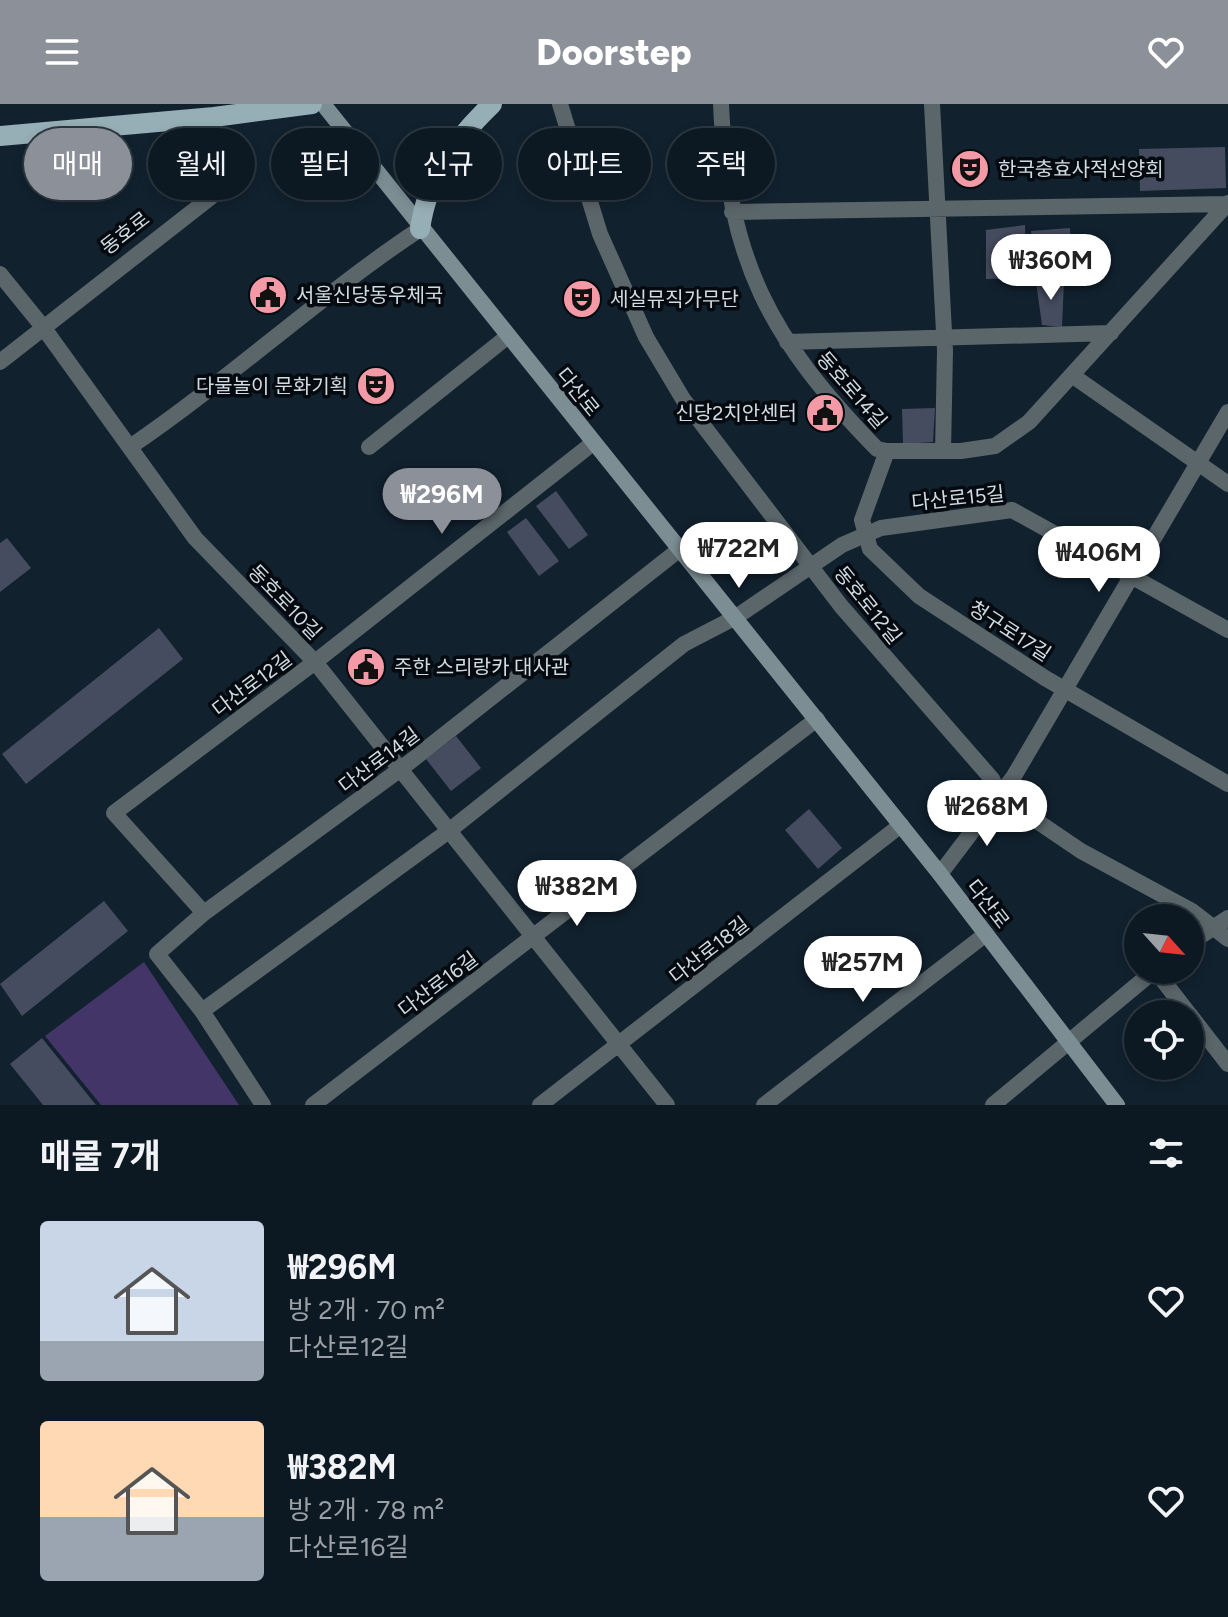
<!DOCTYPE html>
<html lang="ko">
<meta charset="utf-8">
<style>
body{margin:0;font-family:Figtree,"Noto Sans KR",sans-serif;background:#16222a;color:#f1f3f6;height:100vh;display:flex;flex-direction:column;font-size:30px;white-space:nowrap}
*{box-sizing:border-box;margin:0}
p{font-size:26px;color:#9aa0a5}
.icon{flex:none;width:44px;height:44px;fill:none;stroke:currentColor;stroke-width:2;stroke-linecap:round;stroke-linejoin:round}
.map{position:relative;height:1001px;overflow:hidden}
.side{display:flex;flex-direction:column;background:#0d1922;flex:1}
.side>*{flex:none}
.banner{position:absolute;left:24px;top:24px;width:800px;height:72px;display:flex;gap:16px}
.needle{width:52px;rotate:117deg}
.controls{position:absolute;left:1124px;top:800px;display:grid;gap:16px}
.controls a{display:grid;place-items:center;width:80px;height:80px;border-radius:50%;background:#0d1922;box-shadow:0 4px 12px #0003,0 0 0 2px #2d3840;font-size:40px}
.price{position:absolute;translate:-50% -68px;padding:0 18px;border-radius:28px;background:#fff;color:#222;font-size:26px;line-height:52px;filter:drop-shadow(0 2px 4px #0008)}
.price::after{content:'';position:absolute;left:50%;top:48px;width:24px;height:18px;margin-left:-12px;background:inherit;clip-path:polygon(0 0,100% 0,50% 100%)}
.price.current{background:#8c9099;color:#fff}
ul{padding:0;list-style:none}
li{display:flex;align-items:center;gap:24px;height:200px;padding:0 40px}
li span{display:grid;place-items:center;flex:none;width:224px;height:160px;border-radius:8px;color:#555}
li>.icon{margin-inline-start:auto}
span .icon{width:96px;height:96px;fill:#fffc;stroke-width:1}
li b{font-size:34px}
h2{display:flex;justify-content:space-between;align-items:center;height:96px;padding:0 40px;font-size:34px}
.pill{padding:0 28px;border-radius:36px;background:#0d1922;box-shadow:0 4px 12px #0003,0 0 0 2px #2d3840;font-size:28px;line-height:72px}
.pill.current{background:#8c9099;color:#fff}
header{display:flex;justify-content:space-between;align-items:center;height:104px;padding:0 40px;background:#8c9099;color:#fff;font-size:36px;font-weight:800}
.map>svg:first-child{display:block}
.green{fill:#433568}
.building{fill:#454c5f}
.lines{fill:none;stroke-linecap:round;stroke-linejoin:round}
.street{stroke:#5b666a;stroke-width:16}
.secondary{stroke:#7c8e94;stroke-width:16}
.primary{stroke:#96aeb5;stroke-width:20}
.labels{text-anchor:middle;stroke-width:7;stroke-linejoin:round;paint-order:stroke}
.poi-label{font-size:20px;fill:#d0dbe3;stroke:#050a10;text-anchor:start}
.street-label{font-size:20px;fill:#d0dbe3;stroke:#050a10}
</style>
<header><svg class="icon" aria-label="menu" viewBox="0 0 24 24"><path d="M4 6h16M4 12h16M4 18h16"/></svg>Doorstep<svg class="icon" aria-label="heart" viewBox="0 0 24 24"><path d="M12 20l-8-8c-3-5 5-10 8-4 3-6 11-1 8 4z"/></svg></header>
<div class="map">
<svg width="1228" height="1001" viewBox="0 0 1228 1001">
<rect width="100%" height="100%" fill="#11212e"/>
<!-- green -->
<path class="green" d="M144,858L239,1001H101L45,932Z"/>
<!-- building -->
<path class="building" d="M1225,43L1226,84L1140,87L1139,45Z
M1025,121L1026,165H1018L1019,174L986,175V126Z
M1070,124L1072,172L1040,174L1039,164H1033L1031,127Z
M1064,177L1062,223L1042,221L1036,178Z
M935,304L933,338L903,340L902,305Z
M556,387L588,431L569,445L536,402Z
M526,414L559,457L539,472L507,428Z
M7,434L31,464L0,488V439Z
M159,524L183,555L26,680L2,650Z
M456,632L481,664L451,687L426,655Z
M809,705L842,744L818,765L785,726Z
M104,797L128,827L22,912L0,880Z
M42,934L96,1001H43L10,960Z"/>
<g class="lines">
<!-- street -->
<path class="street" d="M560,0L600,130L646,233L683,295L841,502L992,675L1000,692L1081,747L1192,807L1228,835
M721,0C728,157 769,234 877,345L887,347H961L995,342L1029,318L1228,99
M932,0L945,247L943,347
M732,108L1227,100
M0,170L43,223L195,434L315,558L667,1001
M787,238L1111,229
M0,258L211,93L214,13
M1073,272L1228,380
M130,343C230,275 319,192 420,125
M369,343L507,233
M887,347L862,416L870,445L919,492L1045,574L1228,680
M940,770L1014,672L1228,308
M204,809L114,709L315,558L593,339
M1190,839L1228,814
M1155,866L1189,910
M202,907L450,726L684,540L736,513L842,441L881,424L1012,406L1228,526
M1190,911L1228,960
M263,1001L202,907L157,850L204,809L402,664L680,445
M313,1001L817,615
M540,1001L901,721
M764,1001L986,830
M993,1001L1155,866"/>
<!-- secondary -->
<path class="secondary" d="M323,0L940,770L1117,1001"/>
<!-- primary -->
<path class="primary" d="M0,32L214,13L312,0
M420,125C428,71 454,37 492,0"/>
</g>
<!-- icons -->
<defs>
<g id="theatre-disc" transform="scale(2)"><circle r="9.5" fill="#f49aa7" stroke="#050a10"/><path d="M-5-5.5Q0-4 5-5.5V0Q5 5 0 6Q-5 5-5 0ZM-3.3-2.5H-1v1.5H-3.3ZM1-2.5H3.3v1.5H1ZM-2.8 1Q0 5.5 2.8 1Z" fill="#111"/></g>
<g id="civic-disc" transform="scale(2)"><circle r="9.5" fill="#f49aa7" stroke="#050a10"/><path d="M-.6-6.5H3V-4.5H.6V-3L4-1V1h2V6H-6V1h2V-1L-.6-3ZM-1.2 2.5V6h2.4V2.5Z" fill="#111"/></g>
</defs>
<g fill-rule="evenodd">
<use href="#theatre-disc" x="970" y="65"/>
<use href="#civic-disc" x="268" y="191"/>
<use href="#theatre-disc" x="582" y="195"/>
<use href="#theatre-disc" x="376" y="282"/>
<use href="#civic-disc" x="825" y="309"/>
<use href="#civic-disc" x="366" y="563"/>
</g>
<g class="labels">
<!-- poi labels -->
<g class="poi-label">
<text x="998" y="72">한국충효사적선양회</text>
<text x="296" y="198">서울신당동우체국</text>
<text x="610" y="202">세실뮤직가무단</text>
<text x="348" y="289" text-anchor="end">다물놀이 문화기획</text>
<text x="797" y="316" text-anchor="end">신당2치안센터</text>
<text x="394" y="570">주한 스리랑카 대사관</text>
</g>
<!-- street labels -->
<g class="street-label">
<text transform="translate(125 129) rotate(-38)" y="7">동호로</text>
<text transform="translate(852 286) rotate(49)" y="7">동호로14길</text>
<text transform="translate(578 288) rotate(51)" y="7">다산로</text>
<text transform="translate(958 394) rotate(-6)" y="7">다산로15길</text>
<text transform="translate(285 498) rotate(46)" y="7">동호로10길</text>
<text transform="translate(868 501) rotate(51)" y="7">동호로12길</text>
<text transform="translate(1010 527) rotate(33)" y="7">청구로17길</text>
<text transform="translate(252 580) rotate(-37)" y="7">다산로12길</text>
<text transform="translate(379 656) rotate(-37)" y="7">다산로14길</text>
<text transform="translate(988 800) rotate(52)" y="7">다산로</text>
<text transform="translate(709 846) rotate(-38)" y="7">다산로18길</text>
<text transform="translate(438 880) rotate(-37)" y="7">다산로16길</text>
</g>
</g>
</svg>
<div class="controls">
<a><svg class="needle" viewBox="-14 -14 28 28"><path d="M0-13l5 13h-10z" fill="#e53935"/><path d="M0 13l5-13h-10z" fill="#9aa0a5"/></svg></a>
<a><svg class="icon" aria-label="locate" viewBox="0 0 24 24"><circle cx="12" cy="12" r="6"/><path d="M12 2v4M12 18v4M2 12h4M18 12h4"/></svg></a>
</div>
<b class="price" style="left:1051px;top:198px">₩360M</b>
<b class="price current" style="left:442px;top:432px">₩296M</b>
<b class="price" style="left:739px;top:486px">₩722M</b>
<b class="price" style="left:1099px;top:490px">₩406M</b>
<b class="price" style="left:987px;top:744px">₩268M</b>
<b class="price" style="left:577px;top:824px">₩382M</b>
<b class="price" style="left:863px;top:900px">₩257M</b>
<div class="banner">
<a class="pill current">매매</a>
<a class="pill">월세</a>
<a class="pill">필터</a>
<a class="pill">신규</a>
<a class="pill">아파트</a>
<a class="pill">주택</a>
</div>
</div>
<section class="side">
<h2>매물 7개<svg class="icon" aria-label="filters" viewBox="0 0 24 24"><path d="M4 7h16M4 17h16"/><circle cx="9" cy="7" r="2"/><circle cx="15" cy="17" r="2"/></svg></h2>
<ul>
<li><span style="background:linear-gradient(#c9d6e8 75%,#9aa5b1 0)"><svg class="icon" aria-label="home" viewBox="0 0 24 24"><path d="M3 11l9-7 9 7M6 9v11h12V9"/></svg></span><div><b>₩296M</b><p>방 2개 · 70 m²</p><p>다산로12길</p></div><svg class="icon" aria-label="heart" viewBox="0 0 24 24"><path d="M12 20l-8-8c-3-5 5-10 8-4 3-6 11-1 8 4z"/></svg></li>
<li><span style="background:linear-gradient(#ffd9b3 60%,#9aa5b1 0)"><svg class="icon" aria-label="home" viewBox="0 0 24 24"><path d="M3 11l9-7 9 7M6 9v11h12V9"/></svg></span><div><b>₩382M</b><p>방 2개 · 78 m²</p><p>다산로16길</p></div><svg class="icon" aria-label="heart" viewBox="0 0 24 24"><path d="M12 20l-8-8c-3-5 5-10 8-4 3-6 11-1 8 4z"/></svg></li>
</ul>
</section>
